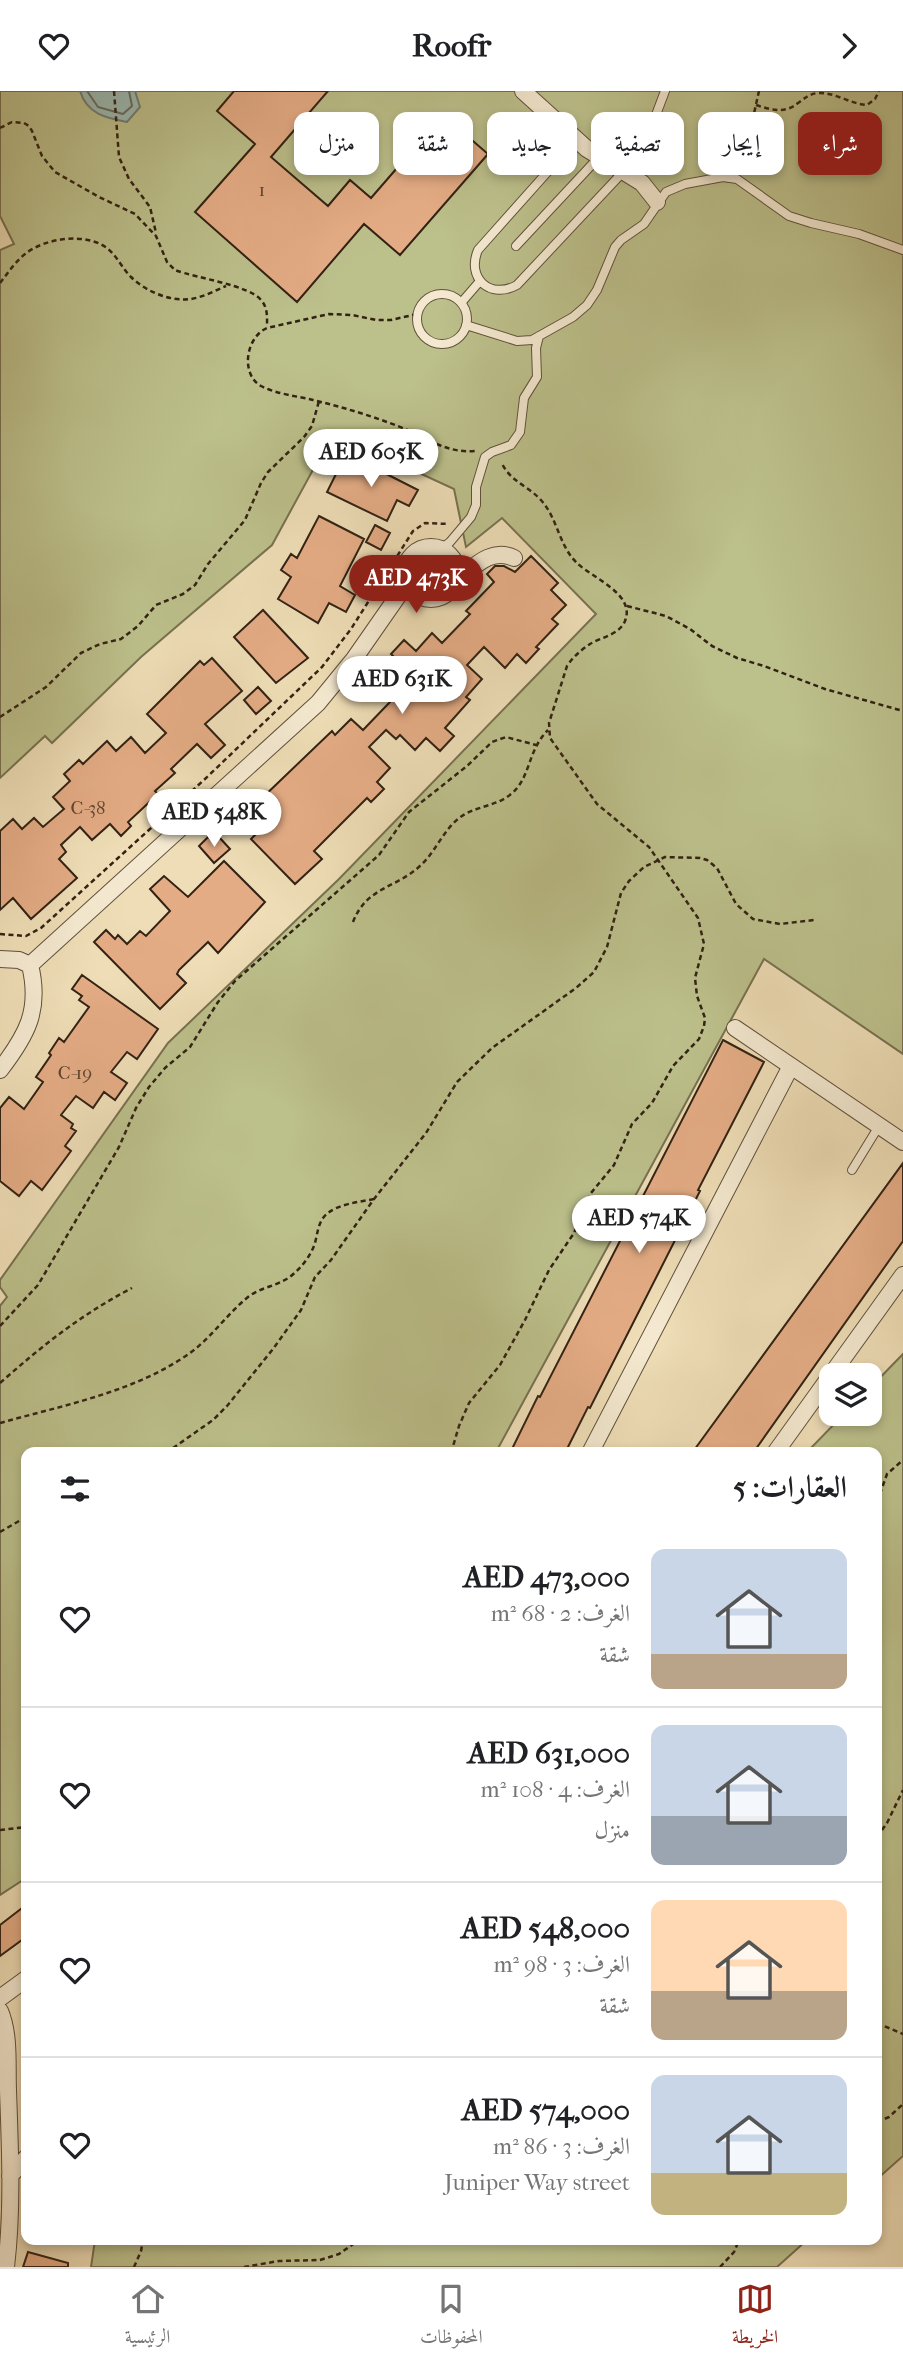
<!DOCTYPE html>
<html lang="ar">
<meta charset="utf-8">
<style>
body{margin:0;font-family:"IM FELL French Canon",Amiri,serif;background:#f2f2f2;color:#202124;direction:rtl;height:100vh;display:flex;flex-direction:column;font-size:26px;white-space:nowrap}
*{box-sizing:border-box;margin:0}
p{font-size:23px;color:#757577}
.icon{flex:none;width:38px;height:38px;fill:none;stroke:currentColor;stroke-width:2;stroke-linecap:round;stroke-linejoin:round}
.map{position:relative;flex:1;overflow:hidden;direction:ltr}
.drawer{position:absolute;left:21px;top:1356px;width:861px;height:798px;display:flex;flex-direction:column;background:#fff;border-radius:14px;box-shadow:0 4px 10px #0003;direction:rtl}
.drawer>*{flex:none}
.banner{position:absolute;left:21px;top:21px;width:861px;height:63px;direction:rtl;display:flex;gap:14px}
.fabs{position:absolute;left:819px;top:1272px;display:grid;gap:14px}
.fabs a{display:grid;place-items:center;width:63px;height:63px;border-radius:14px;background:#fff;box-shadow:0 4px 10px #0003;font-size:35px}
.price{position:absolute;translate:-50% -60px;padding:0 16px;border-radius:24px;background:#fff;color:#222;font-size:23px;line-height:46px;filter:drop-shadow(0 2px 4px #0008)}
.price::after{content:'';position:absolute;left:50%;top:42px;width:21px;height:16px;margin-left:-10px;background:inherit;clip-path:polygon(0 0,100% 0,50% 100%)}
.price.on{background:#8f2418;color:#fff}
ul{padding:0;list-style:none}
li{display:flex;align-items:center;gap:21px;height:175px;padding:0 35px}
li+li{border-top:2px solid #e0e0e0}
li span{display:grid;place-items:center;flex:none;width:196px;height:140px;border-radius:14px;color:#555}
li>.icon{margin-inline-start:auto}
span .icon{width:84px;height:84px;fill:#fffc;stroke-width:1}
li b{font-size:30px}
h2{display:flex;justify-content:space-between;align-items:center;height:84px;padding:0 35px;font-size:30px}
.pill{padding:0 24px;border-radius:14px;background:#fff;box-shadow:0 4px 10px #0003;font-size:24px;line-height:63px}
.pill.on{background:#8f2418;color:#fff}
header{display:flex;justify-content:space-between;align-items:center;height:91px;padding:0 35px;background:#fff;font-size:32px;font-weight:700}
.tab-bar{display:flex;justify-content:space-around;align-items:center;height:98px;border-top:2px solid #e0e0e0;background:#fff;font-size:19px;color:#757577}
.tab-bar a{display:grid;justify-items:center;gap:4px}
.tab-bar .on{color:#8f2418}
.map>svg:first-child{display:block}
.green{fill:#bcc08b;stroke:#777150;stroke-width:2}
.water{fill:#9bbbb4;stroke:#717e74;stroke-width:2}
.lines{fill:none;stroke-linecap:round;stroke-linejoin:round}
.shore{stroke:#666e64;stroke-width:2}
.building{fill:#e4ac85;stroke:#322214;stroke-width:2}
.lane-casing{stroke:#61513c;stroke-width:10}
.street-casing{stroke:#61513c;stroke-width:18}
.path{stroke:#322214;stroke-width:2.5;stroke-dasharray:5 3.5;stroke-linecap:butt}
.lane{stroke:#f4e9d0;stroke-width:8}
.street{stroke:#f4e9d0;stroke-width:16}
.labels{text-anchor:middle;stroke-width:6;stroke-linejoin:round;paint-order:stroke}
.number-label{font-size:19px;fill:#5e4430}
</style>
<header><svg class="icon" aria-label="forward" viewBox="0 0 24 24"><path d="M9 5l7 7-7 7"/></svg>Roofr<svg class="icon" aria-label="heart" viewBox="0 0 24 24"><path d="M12 20l-8-8c-3-5 5-10 8-4 3-6 11-1 8 4z"/></svg></header>
<div class="map">
<svg width="903" height="2176" viewBox="0 0 903 2176">
<rect width="100%" height="100%" fill="#eeddb6"/>
<filter id="stains"><feTurbulence type="fractalNoise" baseFrequency=".00286" numOctaves="4"/><feColorMatrix values="0 0 0 0 .2 0 0 0 0 .09 0 0 0 0 .02 0 0 0 .5 -.17"/></filter>
<radialGradient id="worn" r=".72"><stop offset=".6" stop-color="#630" stop-opacity="0"/><stop offset="1" stop-color="#630" stop-opacity=".3"/></radialGradient>
<!-- green -->
<path class="green" d="M0,0H903V963L764,868L496,1361L26,1362V1787L0,1804V1215L7,1206L0,1196V1189L168,952L339,788L596,523L502,427L466,456L454,398L333,342L272,454L141,566L52,652L45,645L0,687V159L14,153L0,125Z
M903,1263V2065L877,2088V1362L807,1361L844,1323H870V1297Z
M95,2149H807L777,2176H91Z"/>
<!-- water -->
<path class="water" d="M80,0H135L140,16L127,31C106,27 87,23 80,0Z"/>
<g class="lines">
<!-- shore -->
<path class="shore" d="M87,0L98,16L123,23L132,15L129,0"/>
</g>
<!-- building -->
<path class="building" d="M234,0H328L271,66L328,115L350,89L371,107L443,24L488,63L400,164L364,133L297,211L195,121L255,53L217,20Z
M351,365L418,399L409,415L397,409L387,430L327,401L337,381L343,383Z
M319,425L364,448L340,495L355,504L346,521L329,512L318,532L278,508L291,486L281,479L291,463L297,467Z
M375,434L390,442L381,459L366,451Z
M531,465L558,492L551,499L566,514L552,528L558,533L536,556L539,558L526,572L517,563L505,577L484,556L467,574L482,588L466,606L470,609L445,637L454,645L440,660L426,647L415,659L400,644L396,648L386,639L369,656L390,677L377,691L384,698L371,711L367,707L314,760L322,768L295,793L251,748L263,736L242,715L254,703L260,709L332,640L335,644L351,628L363,639L390,611L369,591L394,566L391,563L404,549L416,560L432,542L442,552L470,523L466,520L494,491L487,483L495,475H504L515,481Z
M263,519L308,567L276,592L234,546Z
M212,567L242,600L205,633L225,654L211,667L197,653L171,678L175,682L155,700L158,703L128,731L131,735L121,745L110,733L92,749L80,736L61,754L66,761L59,768L77,787L31,828L13,807L0,819V740L13,728L22,738L34,727L43,736L64,718L53,706L70,690L64,683L79,669L83,673L107,650L116,660L131,646L145,662L166,642L147,623L200,570L204,574Z
M258,596L271,610L256,623L244,609Z
M208,746L214,751L219,746L230,758L214,772L199,755Z
M224,770L265,811L218,862L208,851L179,879L177,883L186,892L160,918L94,851L106,839L115,848L118,844L127,853L140,840L146,845L170,820L150,798L164,785L188,806Z
M82,884L158,938L137,968L127,961L111,981L127,992L115,1009L104,1001L93,1017L76,1005L61,1024L73,1033L71,1037L76,1040L65,1055L71,1060L42,1099L31,1090L19,1105L0,1090V1017L9,1006L24,1018L43,991L36,986L51,964L49,962L59,947L64,951L89,916L79,909L82,905L72,898Z
M723,949L764,971L698,1099L700,1100L590,1317L588,1316L565,1362H510L538,1305L540,1306Z
M903,1072V1150L753,1362H692Z
M26,1814V1846L0,1865V1834Z
M28,2161L68,2172V2176H23Z"/>
<g class="lines">
<!-- lane casing -->
<g class="lane-casing">
<path id="lane" d="M576,49L478,159C466,187 490,209 517,194L624,80L651,37L665,0
M516,155L599,66
M417 228a25 25 0 1 1 50 0a25 25 0 1 1-50 0Z
M461,212L480,190
M466,234L517,250L532,249L573,226L587,214L597,199L615,156L621,149L644,133L666,101L685,93L723,86L737,88L789,125L811,132L859,143L903,159
M441,458L450,451L471,426L476,414V396L485,366L492,361L511,354L520,341L524,307L537,286L536,257L539,245
M852,1079L879,1035"/>
</g>
<!-- street casing -->
<g class="street-casing">
<path id="street" d="M523,0L587,58L642,92L657,111
M405 482a26 26 0 1 1 52 0a26 26 0 1 1-52 0Z
M457,489C474,476 491,456 514,467
M0,868L19,869L30,874
M30,874L318,612L354,568L407,492
M735,937L903,1051
M0,979C27,944 41,919 30,874
M590,1362L791,975
M775,1362L903,1184
M0,1907L26,1888
M0,1920C10,1944 7,1973 8,1999C10,2058 13,2117 6,2176
M10,2085L26,2067"/>
</g>
<!-- path -->
<path class="path" d="M114,0L119,66L129,88L150,116L156,142
M756,14C771,19 785,23 798,12C805,7 809,3 818,2C835,1 850,13 867,14L875,8L879,0
M0,37L12,31L24,32L29,35L32,40L42,65L55,81L99,106L135,123L156,145L167,171L175,179C195,187 249,194 261,209C268,217 267,226 267,236
M735,77L738,65L749,45L759,0
M0,192C8,182 15,171 25,163C45,147 85,141 107,157C117,165 122,177 131,186C145,200 170,211 191,208C203,206 215,200 226,195
M417,223L391,229H376L352,224L329,223L267,237C246,246 240,283 261,295C276,303 297,305 313,309C346,317 379,327 410,340C433,351 449,362 475,360
M627,515L666,525L690,538L712,555L737,567L764,575L825,598L903,620
M0,626L46,596L81,562L100,553L121,548L138,535L156,514L183,503L195,494L208,473L245,429L261,392L268,381L304,346L312,335L319,310
M353,831C367,795 396,798 421,774C437,759 444,737 462,725C477,715 497,715 511,703C531,687 527,660 548,639
M0,843L26,845L41,837L205,688L322,576L351,538L413,440L425,432L449,433
M0,1235L38,1194L119,1056L136,1017L149,996L165,977L190,956L218,911L235,890L379,764L409,721L467,675L492,651L506,646L536,654
M0,1292C43,1254 82,1223 132,1197
M0,1332C64,1314 135,1301 190,1262C212,1246 227,1223 248,1206C261,1196 278,1195 291,1185C301,1177 309,1167 314,1155C318,1144 317,1130 328,1122C339,1113 359,1111 374,1108
M166,1362L213,1329L227,1315L273,1258L301,1219L315,1186L331,1169L374,1108L426,1042L457,991L492,957L576,897L594,881L607,856L621,802L629,790L644,776L665,766L700,767L707,769L717,777L736,813L753,828L780,833L814,829
M451,1362L459,1335L469,1312L500,1274L525,1229L549,1179L574,1142L591,1102L614,1074L632,1033L652,1012L673,975L699,948L704,935L705,927L697,905L695,887L704,853L698,827L649,756L597,713L550,647L549,632L567,575C573,566 581,559 590,553C602,546 620,543 625,530C636,503 592,487 577,472C558,454 558,426 539,407C525,393 511,391 501,371
M877,1411L887,1383L903,1369
M0,1441L26,1426
M0,1739L26,1736
M877,1746L887,1732L903,1699
M877,1932L903,1943
M877,2031L889,2026L903,2013
M134,2176L141,2160L143,2149
M244,2176L279,2170L320,2169L339,2163L359,2149
M720,2176L734,2161L739,2149"/>
<!-- lane -->
<use href="#lane" class="lane"/>
<!-- street -->
<use href="#street" class="street"/>
</g>
<g class="labels">
<!-- number labels -->
<g class="number-label">
<text x="262" y="105">1</text>
<text x="88" y="723">C-38</text>
<text x="75" y="988">C-19</text>
</g>
</g>
<rect width="100%" height="100%" filter="url(#stains)"/>
<rect width="100%" height="100%" fill="url(#worn)"/>
</svg>
<div class="fabs">
<a><svg class="icon" aria-label="layers" viewBox="0 0 24 24"><path d="M12 4l9 5-9 5-9-5zM3 14l9 5 9-5"/></svg></a>
</div>
<b class="price" style="left:371px;top:398px">AED 605K</b>
<b class="price on" style="left:416px;top:524px">AED 473K</b>
<b class="price" style="left:402px;top:625px">AED 631K</b>
<b class="price" style="left:214px;top:758px">AED 548K</b>
<b class="price" style="left:639px;top:1164px">AED 574K</b>
<div class="banner">
<a class="pill on">شراء</a>
<a class="pill">إيجار</a>
<a class="pill">تصفية</a>
<a class="pill">جديد</a>
<a class="pill">شقة</a>
<a class="pill">منزل</a>
</div>
<section class="drawer">
<h2>العقارات: 5<svg class="icon" aria-label="filters" viewBox="0 0 24 24"><path d="M4 7h16M4 17h16"/><circle cx="9" cy="7" r="2"/><circle cx="15" cy="17" r="2"/></svg></h2>
<ul>
<li><span style="background:linear-gradient(#c9d6e8 75%,#b9a48a 0)"><svg class="icon" aria-label="home" viewBox="0 0 24 24"><path d="M3 11l9-7 9 7M6 9v11h12V9"/></svg></span><div><b>AED 473,000</b><p>الغرف: 2 · 68 m²</p><p>شقة</p></div><svg class="icon" aria-label="heart" viewBox="0 0 24 24"><path d="M12 20l-8-8c-3-5 5-10 8-4 3-6 11-1 8 4z"/></svg></li>
<li><span style="background:linear-gradient(#c9d6e8 65%,#9aa5b1 0)"><svg class="icon" aria-label="home" viewBox="0 0 24 24"><path d="M3 11l9-7 9 7M6 9v11h12V9"/></svg></span><div><b>AED 631,000</b><p>الغرف: 4 · 108 m²</p><p>منزل</p></div><svg class="icon" aria-label="heart" viewBox="0 0 24 24"><path d="M12 20l-8-8c-3-5 5-10 8-4 3-6 11-1 8 4z"/></svg></li>
<li><span style="background:linear-gradient(#ffd9b3 65%,#b9a48a 0)"><svg class="icon" aria-label="home" viewBox="0 0 24 24"><path d="M3 11l9-7 9 7M6 9v11h12V9"/></svg></span><div><b>AED 548,000</b><p>الغرف: 3 · 98 m²</p><p>شقة</p></div><svg class="icon" aria-label="heart" viewBox="0 0 24 24"><path d="M12 20l-8-8c-3-5 5-10 8-4 3-6 11-1 8 4z"/></svg></li>
<li><span style="background:linear-gradient(#c9d6e8 70%,#c2b280 0)"><svg class="icon" aria-label="home" viewBox="0 0 24 24"><path d="M3 11l9-7 9 7M6 9v11h12V9"/></svg></span><div><b>AED 574,000</b><p>الغرف: 3 · 86 m²</p><p>Juniper Way street</p></div><svg class="icon" aria-label="heart" viewBox="0 0 24 24"><path d="M12 20l-8-8c-3-5 5-10 8-4 3-6 11-1 8 4z"/></svg></li>
</ul>
</section>
</div>
<nav class="tab-bar">
<a class="on"><svg class="icon" aria-label="map" viewBox="0 0 24 24"><path d="M3 6l6-2 6 2 6-2v14l-6 2-6-2-6 2zM9 4v14M15 6v14"/></svg>الخريطة</a>
<a><svg class="icon" aria-label="saved" viewBox="0 0 24 24"><path d="M7 4h10v16l-5-4-5 4z"/></svg>المحفوظات</a>
<a><svg class="icon" aria-label="home" viewBox="0 0 24 24"><path d="M3 11l9-7 9 7M6 9v11h12V9"/></svg>الرئيسية</a>
</nav>
